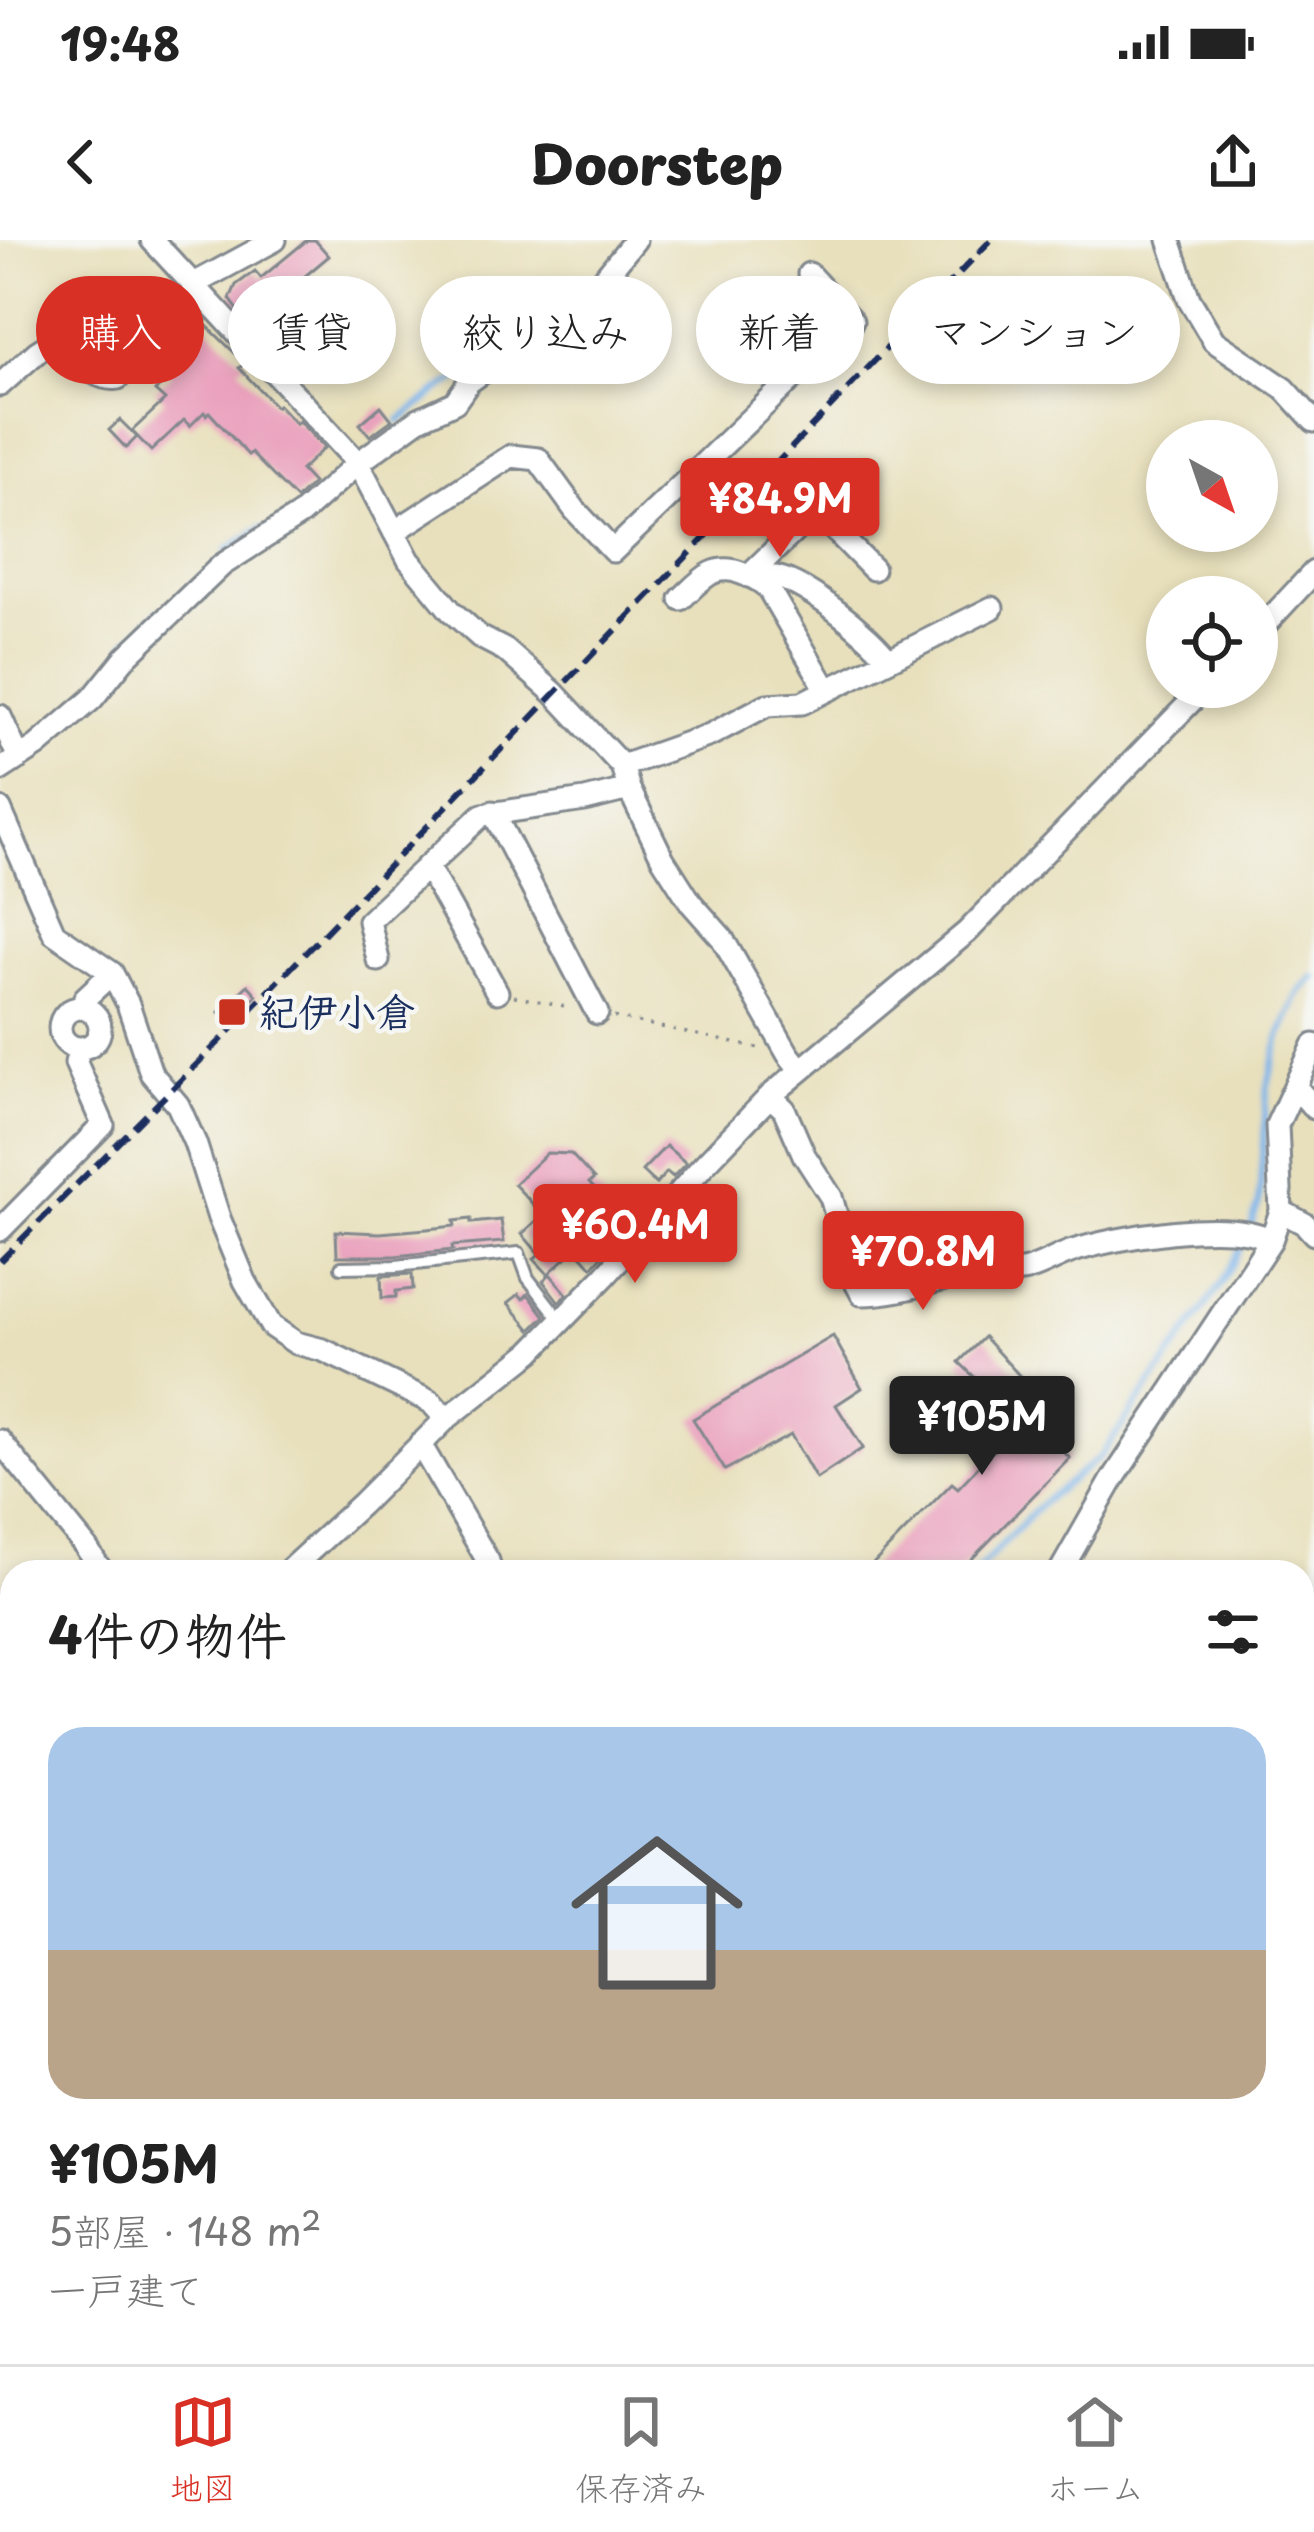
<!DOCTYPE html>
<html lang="ja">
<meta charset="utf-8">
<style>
body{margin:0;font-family:"Playpen Sans","Klee One",sans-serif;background:#f2f2f2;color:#222;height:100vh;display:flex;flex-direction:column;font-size:45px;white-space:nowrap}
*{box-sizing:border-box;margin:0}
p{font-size:39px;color:#767676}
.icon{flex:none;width:66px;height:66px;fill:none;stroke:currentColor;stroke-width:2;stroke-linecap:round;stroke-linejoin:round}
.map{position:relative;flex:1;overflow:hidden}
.drawer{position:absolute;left:0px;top:1320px;width:1314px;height:804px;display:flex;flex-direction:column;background:#fff;border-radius:36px 36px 0 0;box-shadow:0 6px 18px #0003}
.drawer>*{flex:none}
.top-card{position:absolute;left:36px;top:36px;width:1242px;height:108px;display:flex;gap:24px}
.needle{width:78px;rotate:140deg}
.fabs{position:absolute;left:1146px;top:180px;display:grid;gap:24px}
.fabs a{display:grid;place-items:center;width:132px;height:132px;border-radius:50%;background:#fff;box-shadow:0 6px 18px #0003;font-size:60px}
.price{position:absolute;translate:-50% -102px;padding:0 27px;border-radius:12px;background:#d93025;color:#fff;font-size:39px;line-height:78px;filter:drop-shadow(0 3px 6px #0008)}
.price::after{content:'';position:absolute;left:50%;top:72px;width:36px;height:27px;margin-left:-18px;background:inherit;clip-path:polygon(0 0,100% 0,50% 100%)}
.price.on{background:#222;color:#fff}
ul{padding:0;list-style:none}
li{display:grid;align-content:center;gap:24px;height:636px;padding:0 48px}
li span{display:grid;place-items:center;height:372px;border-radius:36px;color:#555}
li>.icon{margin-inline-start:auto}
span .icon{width:216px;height:216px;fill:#fffc;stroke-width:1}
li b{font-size:51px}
h2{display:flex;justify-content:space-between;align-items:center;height:144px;padding:0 48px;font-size:51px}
.pill{padding:0 42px;border-radius:54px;background:#fff;box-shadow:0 6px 18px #0003;font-size:42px;line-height:108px}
.pill.on{background:#d93025;color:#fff}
.status{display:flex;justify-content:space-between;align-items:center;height:84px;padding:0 60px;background:#fff;direction:ltr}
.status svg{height:33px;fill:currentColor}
header{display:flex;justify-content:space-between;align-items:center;height:156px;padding:0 48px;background:#fff;font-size:54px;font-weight:800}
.tabs{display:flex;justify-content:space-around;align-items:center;height:168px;border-top:3px solid #e0e0e0;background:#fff;font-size:33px;color:#767676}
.tabs a{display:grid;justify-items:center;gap:6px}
.tabs .on{color:#d93025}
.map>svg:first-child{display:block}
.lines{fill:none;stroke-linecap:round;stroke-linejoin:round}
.stream{stroke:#7bb5ec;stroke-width:6}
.building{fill:#eaa1bd}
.service-casing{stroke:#82888d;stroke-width:16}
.minor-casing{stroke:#82888d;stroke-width:27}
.tertiary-casing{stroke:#82888d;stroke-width:33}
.primary-casing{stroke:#82888d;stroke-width:39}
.path{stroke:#82888d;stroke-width:3;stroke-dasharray:3 9;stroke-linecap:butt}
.service{stroke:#fff;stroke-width:10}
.minor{stroke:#fff;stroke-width:21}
.tertiary{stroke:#fff;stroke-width:27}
.primary{stroke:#febb71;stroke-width:33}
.rail{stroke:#1b2f5e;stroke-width:6;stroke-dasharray:18 9;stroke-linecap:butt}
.poi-dot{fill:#c8321e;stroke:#f6f6f2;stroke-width:4.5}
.labels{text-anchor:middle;stroke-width:9;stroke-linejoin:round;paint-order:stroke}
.poi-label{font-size:39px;font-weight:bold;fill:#1b2f5e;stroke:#f6f6f2;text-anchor:start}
</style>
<div class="status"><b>19:48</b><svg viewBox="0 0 49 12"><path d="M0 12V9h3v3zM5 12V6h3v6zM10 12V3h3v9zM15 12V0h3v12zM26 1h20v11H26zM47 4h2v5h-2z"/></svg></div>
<header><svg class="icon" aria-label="back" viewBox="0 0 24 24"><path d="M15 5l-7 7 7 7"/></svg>Doorstep<svg class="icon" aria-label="share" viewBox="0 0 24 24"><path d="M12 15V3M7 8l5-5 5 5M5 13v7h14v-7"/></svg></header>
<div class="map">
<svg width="1314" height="2124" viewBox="0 0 1314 2124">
<rect width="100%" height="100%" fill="#f6f6f2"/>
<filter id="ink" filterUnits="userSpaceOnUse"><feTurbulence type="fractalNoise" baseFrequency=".00833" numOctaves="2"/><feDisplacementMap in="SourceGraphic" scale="24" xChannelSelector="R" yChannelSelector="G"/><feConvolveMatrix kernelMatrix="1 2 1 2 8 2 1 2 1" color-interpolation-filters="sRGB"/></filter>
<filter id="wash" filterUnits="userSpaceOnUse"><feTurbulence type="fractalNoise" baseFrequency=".004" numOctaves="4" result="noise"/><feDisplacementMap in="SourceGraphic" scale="48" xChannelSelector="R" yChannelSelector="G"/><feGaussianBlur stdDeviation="2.7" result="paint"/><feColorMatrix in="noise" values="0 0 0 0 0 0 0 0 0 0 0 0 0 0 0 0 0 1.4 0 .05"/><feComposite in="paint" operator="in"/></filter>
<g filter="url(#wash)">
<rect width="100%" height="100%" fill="#e8e0bc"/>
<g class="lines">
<!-- stream -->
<path class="stream" d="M399,181L438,151L467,133
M227,310L261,288
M126,404L159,371
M976,1332L1042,1263L1101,1216L1222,1043L1249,991L1259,963L1267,848L1281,793L1299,753L1314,737
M0,2097L12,2083
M279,2112L289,2124"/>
</g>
<g id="blocks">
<!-- building -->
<path class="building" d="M307,0H315L329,16L298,42L295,39L270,60L288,83L301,72L318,92L285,119L242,67L238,70L230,59L236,45L255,31L261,38Z
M353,43L366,58L347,75L331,56L342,47L345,50Z
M196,70L206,81L204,83L245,123L239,128L276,167L278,165L296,184L299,181L324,208L301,230L313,243L296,259L251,213L248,215L209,172L206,175L204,172L190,186L184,180L151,211L132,191L165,160L155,151L171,135L152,115L182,79Z
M381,166L392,180L370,196L360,184Z
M120,180L137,197L126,208L109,190Z
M248,745L257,755L229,783L219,772Z
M666,906L686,923L673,937L667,932L656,944L642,931Z
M547,913L571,914L594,939L589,943L604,959L584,977L611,1006L592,1027L576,1009L548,1034L534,1019L539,1014L522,994L543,975L514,944Z
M471,979V983L501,980L504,1002L452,1006L453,1010L395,1016H337L336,991L380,993L427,989L455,986L454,981Z
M412,1034L413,1049L396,1051V1057L382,1058L381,1036Z
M550,1034L567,1054L559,1062L543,1041Z
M519,1054L523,1059L528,1054L545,1076L531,1090L508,1063Z
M833,1096L862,1148L836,1165L863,1208L816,1239L791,1195L725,1230L693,1179Z
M984,1097L1038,1156L1023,1173L1070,1218L959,1332H865L952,1243L958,1248L996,1208L968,1184L995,1157L959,1122Z"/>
</g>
</g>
<g filter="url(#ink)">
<use href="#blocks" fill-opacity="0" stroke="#82888d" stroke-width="3"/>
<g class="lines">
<!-- service casing -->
<g class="service-casing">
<path id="service" d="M341,1027L396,1026L519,1013L528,1038L562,1082
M0,2107L12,2096"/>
</g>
<!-- minor casing -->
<g class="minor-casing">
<path id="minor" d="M152,0L358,223L409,320L451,371L480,397L505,410L554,453L622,526L629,549L663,619L691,663L722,698L788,814L800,829
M1169,0L1189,59L1214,101L1285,149L1314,181
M192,45L275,0
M0,145L37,112L54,101C74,114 92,142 118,138L150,92L172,67L198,51
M816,271L873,329
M394,292L511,216L538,219L575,270L613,311L852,81L809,34
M748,336L847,240
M761,341C764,340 766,337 770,337C795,333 876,399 888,420
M681,359C700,341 714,322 741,333C752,337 760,340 768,348L827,450
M1257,393L1314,332
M0,476L19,518
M622,526L710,495L767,465L802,463L992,368
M0,530L37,506L92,459L125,418L222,325L301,274L358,223L419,179L455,162L469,142L592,53L635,0
M0,569L54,693L112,733L128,764L151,833L178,865L195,903L219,978L245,1041L271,1086L296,1103L323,1110L431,1162L446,1179
M493,572L597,773
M427,626L497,752
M378,720L369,681L482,575L585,560L629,549
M60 788a20 20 0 1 1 40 0a20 20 0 1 1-40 0Z
M87,768L85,758L112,733
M1295,846L1314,868
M770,856L784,869L804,915L831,957L855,1041L862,1054C899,1054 935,1040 972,1033C990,1030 1010,1034 1027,1030C1042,1026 1056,1017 1070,1012C1115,997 1230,977 1271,1000
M1281,971L1305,984L1314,994
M0,990L103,885L76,823L79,808
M0,1201L86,1307L102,1332
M420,1204L488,1321L491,1332
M287,1332L361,1264L446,1179L531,1112L605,1036L702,927L770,856L967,692L1205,447
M1060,1332L1113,1239L1271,1000L1281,971L1277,885L1314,805
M1302,1580L1314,1566
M0,1954L12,1958
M265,2112L268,2118L265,2124
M473,2112L482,2124
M686,2112L694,2124
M951,2112L957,2124
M431,2124L444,2112
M888,2124L906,2112"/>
</g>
<!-- tertiary casing -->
<g class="tertiary-casing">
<path id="tertiary" d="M0,1570L11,1583"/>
</g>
<!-- primary casing -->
<g class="primary-casing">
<path id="primary" d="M1303,2124L1314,2118"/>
</g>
<!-- path -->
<path class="path" d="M514,756L569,767
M614,777L763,809"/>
<!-- service -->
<use href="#service" class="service"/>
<!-- minor -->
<use href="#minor" class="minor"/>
<!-- tertiary -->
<use href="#tertiary" class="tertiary"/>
<!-- primary -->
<use href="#primary" class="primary"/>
<!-- rail -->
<path class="rail" d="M0,1021L240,781L991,0"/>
</g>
</g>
<!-- markers -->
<rect class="poi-dot" x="217" y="757" width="30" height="30" rx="6"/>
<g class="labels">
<!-- poi labels -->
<g class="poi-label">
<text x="259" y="786">紀伊小倉</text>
</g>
</g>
</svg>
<div class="fabs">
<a><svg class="needle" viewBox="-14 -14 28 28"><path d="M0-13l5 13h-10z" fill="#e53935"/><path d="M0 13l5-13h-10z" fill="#767676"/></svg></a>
<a><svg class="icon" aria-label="locate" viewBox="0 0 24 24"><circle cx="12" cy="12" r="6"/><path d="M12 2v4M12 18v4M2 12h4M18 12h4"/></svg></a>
</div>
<b class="price" style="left:780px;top:320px">¥84.9M</b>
<b class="price" style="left:635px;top:1046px">¥60.4M</b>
<b class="price" style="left:923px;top:1073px">¥70.8M</b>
<b class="price on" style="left:982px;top:1238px">¥105M</b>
<div class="top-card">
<a class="pill on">購入</a>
<a class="pill">賃貸</a>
<a class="pill">絞り込み</a>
<a class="pill">新着</a>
<a class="pill">マンション</a>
</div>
<section class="drawer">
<h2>4件の物件<svg class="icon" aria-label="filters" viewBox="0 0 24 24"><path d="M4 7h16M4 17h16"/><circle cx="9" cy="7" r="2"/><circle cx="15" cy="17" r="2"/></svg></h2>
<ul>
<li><span style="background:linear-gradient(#a9c7e8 60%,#b9a48a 0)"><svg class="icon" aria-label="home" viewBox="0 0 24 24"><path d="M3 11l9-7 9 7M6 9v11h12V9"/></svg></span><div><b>¥105M</b><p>5部屋 · 148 m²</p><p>一戸建て</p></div></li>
</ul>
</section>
</div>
<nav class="tabs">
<a class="on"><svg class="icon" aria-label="map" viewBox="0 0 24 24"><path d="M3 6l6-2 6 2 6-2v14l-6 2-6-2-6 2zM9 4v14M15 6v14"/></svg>地図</a>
<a><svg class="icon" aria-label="saved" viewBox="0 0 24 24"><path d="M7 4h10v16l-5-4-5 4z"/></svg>保存済み</a>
<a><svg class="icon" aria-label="home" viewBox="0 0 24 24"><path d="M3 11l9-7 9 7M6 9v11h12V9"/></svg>ホーム</a>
</nav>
